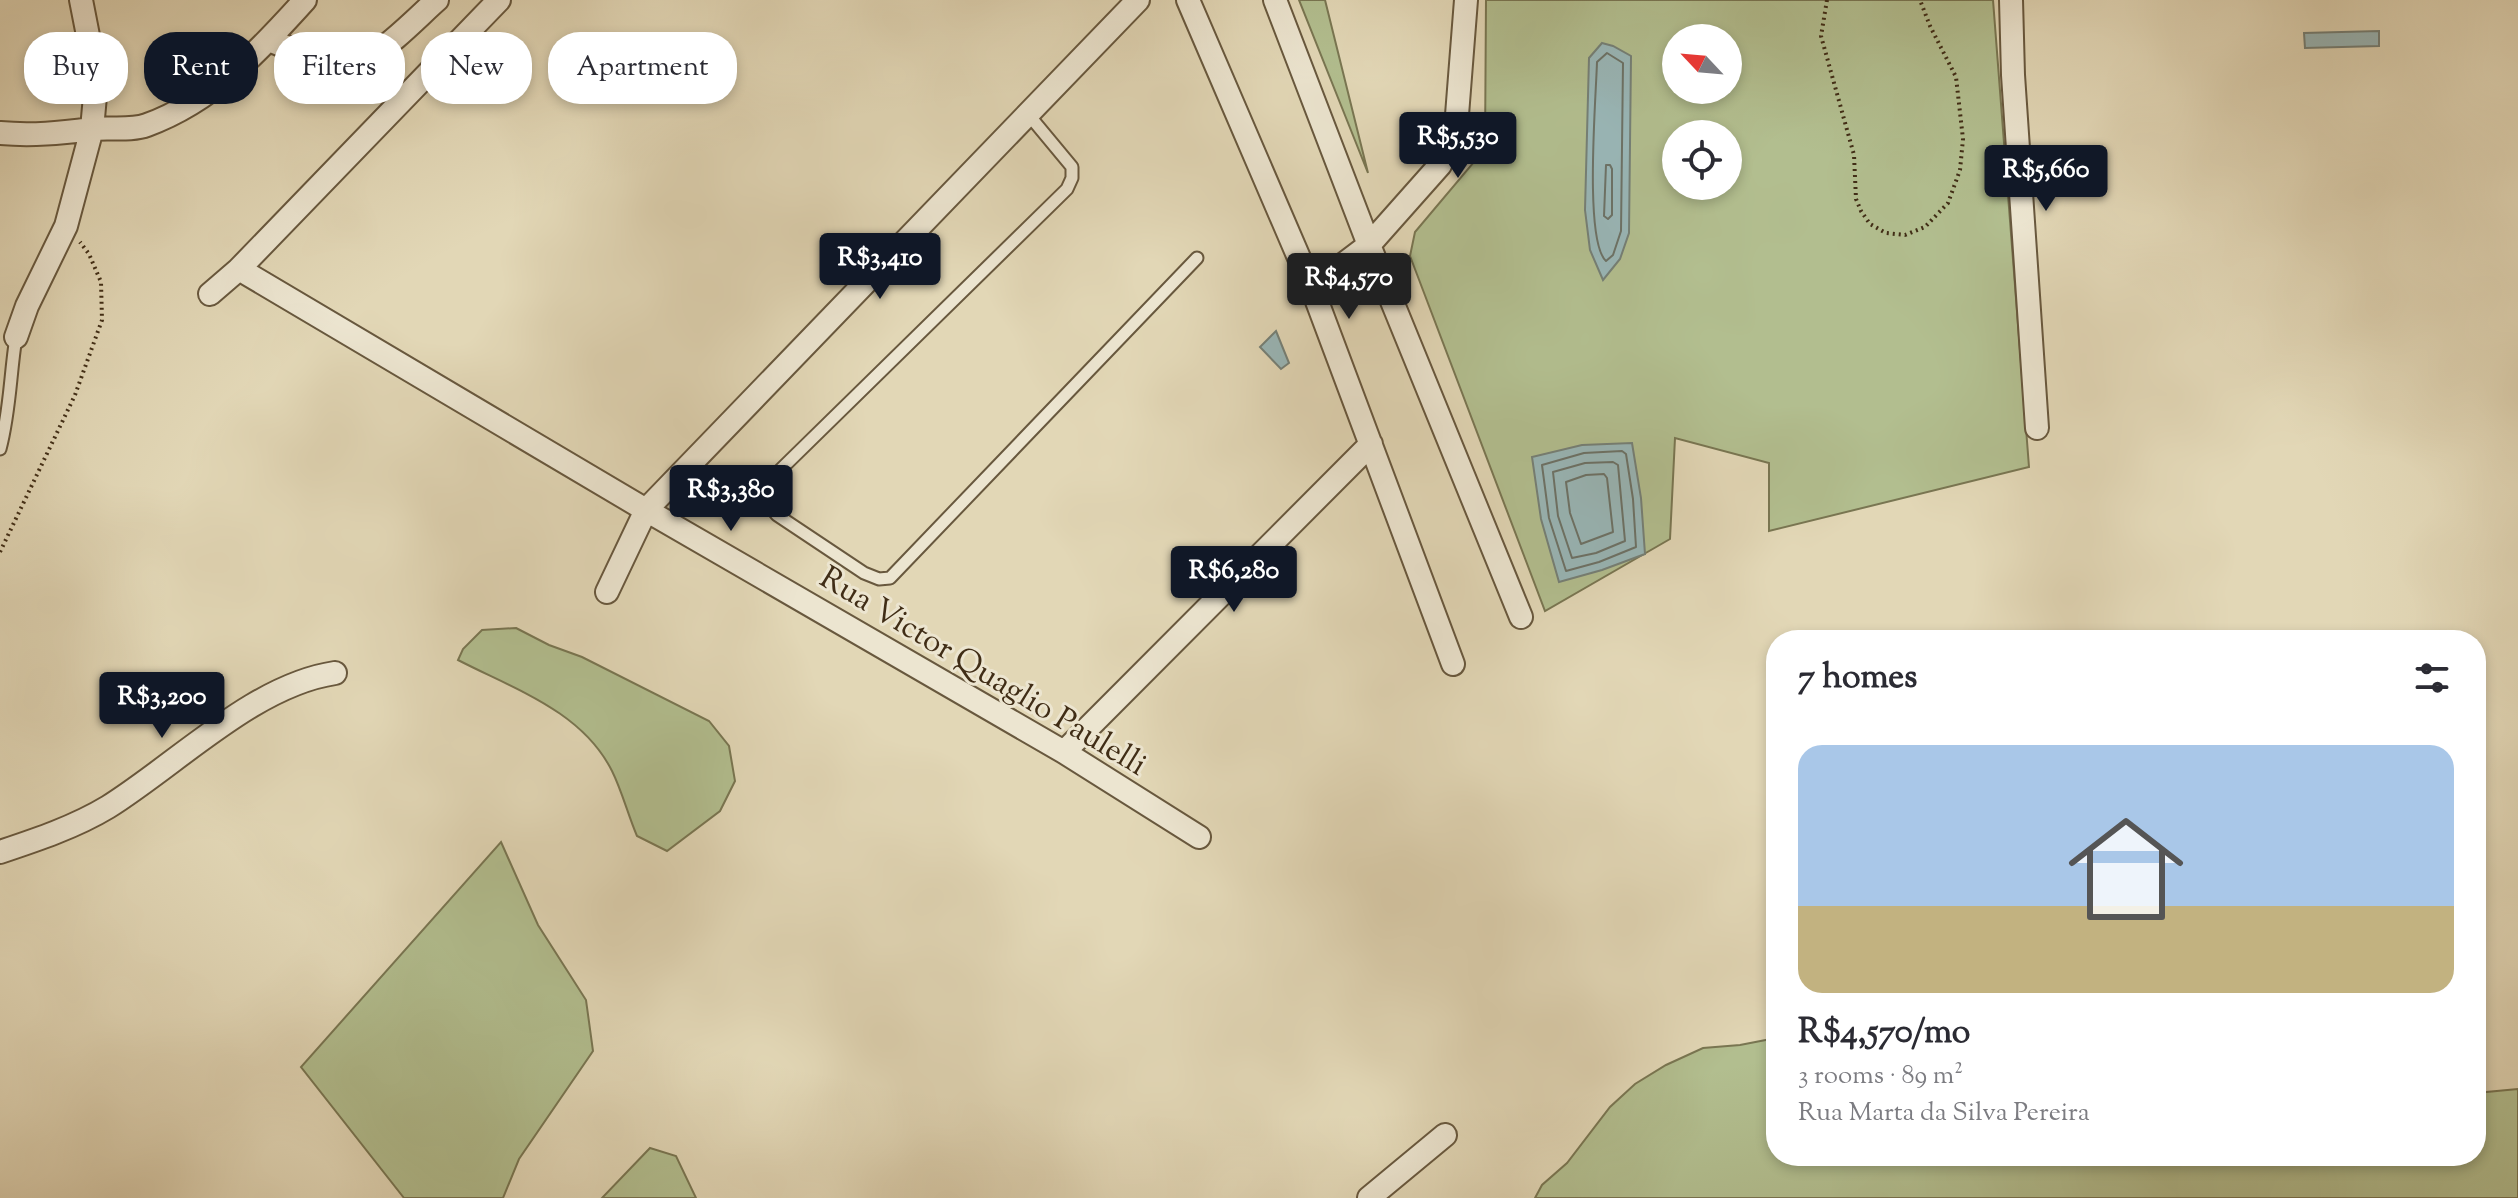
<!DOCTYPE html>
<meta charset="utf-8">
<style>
body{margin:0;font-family:"Sorts Mill Goudy",serif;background:#f7f7f7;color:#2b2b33;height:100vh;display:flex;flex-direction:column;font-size:30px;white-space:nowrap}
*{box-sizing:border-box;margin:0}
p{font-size:26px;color:#7c7c81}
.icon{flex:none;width:44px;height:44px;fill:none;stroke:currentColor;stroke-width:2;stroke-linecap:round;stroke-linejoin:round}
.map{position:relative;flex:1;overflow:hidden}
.panel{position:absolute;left:1766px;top:630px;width:720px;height:536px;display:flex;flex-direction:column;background:#fff;border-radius:32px;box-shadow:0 4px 12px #0003}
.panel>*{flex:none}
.top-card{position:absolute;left:24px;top:32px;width:760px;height:72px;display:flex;gap:16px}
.needle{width:52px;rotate:296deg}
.controls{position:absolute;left:1662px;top:24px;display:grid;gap:16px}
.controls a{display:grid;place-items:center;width:80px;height:80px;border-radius:50%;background:#fff;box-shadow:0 4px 12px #0003;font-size:40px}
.price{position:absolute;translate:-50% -68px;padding:0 18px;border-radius:8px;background:#111827;color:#fff;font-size:26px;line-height:52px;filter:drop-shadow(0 2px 4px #0008)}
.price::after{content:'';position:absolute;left:50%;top:48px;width:24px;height:18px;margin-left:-12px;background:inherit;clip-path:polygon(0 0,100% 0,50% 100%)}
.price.current{background:#222;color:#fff}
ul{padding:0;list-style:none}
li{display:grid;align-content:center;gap:16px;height:424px;padding:0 32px}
li span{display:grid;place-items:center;height:248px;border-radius:24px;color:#555}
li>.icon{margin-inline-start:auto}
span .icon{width:144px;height:144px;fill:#fffc;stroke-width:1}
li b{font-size:34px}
h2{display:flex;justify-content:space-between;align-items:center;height:96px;padding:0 32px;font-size:34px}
.tag{padding:0 28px;border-radius:32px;background:#fff;box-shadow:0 4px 12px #0003;font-size:28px;line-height:72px}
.tag.current{background:#111827;color:#fff}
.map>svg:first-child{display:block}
.green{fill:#b2be8f;stroke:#797652;stroke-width:2;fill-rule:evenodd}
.water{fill:#99b7b8;stroke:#758077;stroke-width:2}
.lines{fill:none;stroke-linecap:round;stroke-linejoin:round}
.shore{stroke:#6c7267;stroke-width:2}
.lane-casing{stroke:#68583e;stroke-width:15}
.street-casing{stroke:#68583e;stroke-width:26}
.path{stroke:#402d16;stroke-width:4;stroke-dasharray:2 4;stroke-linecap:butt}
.lane{stroke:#ece5d0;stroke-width:11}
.street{stroke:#ece5d0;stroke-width:22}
.labels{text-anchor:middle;stroke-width:6;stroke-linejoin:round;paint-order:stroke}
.street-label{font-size:32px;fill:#402d16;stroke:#ece5d0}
</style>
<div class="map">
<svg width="2518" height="1198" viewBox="0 0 2518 1198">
<rect width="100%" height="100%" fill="#e2d7b6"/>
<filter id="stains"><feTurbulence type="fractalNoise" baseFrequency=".0025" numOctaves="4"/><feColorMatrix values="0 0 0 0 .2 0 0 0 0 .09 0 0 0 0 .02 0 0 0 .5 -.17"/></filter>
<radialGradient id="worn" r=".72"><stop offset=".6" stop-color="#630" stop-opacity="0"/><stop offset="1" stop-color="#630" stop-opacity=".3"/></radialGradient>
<!-- green -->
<path class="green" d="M1299,0H1325L1368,173Z
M1486,0H1993L2029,467L1769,531V463L1675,438L1670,539L1545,611L1410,256L1415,232L1485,149ZM1676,38H1728V90H1676ZM1676,134H1728V186H1676Z
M516,628L549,645L582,657L709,721L729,746L735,781L720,811L667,851L637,836C628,815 622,791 612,771C582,711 514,689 458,660L463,649L482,630Z
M501,842L538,925L586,1000L593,1051L519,1159L503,1198H404L301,1067Z
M1776,1038V1156H2476V1093L2518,1089V1198H1535L1542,1185L1567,1163L1610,1107L1635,1084L1666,1065L1703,1048L1740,1045Z
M650,1148L676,1156L696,1198H602Z"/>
<!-- water -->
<path class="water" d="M2379,31V46L2305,48L2304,33Z
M1602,43L1613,46L1631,56L1629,233L1620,259L1603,280L1590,250L1585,210L1589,58Z
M1276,331L1289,363L1281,369L1260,347Z
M1632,443L1641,498L1645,554L1602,570L1559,582L1541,519L1532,457L1582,445Z"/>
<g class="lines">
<!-- shore -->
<path class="shore" d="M1607,53L1623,63L1621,231L1613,255L1606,261C1584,241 1596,98 1597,62Z
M1606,165H1610L1612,169V215L1608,219L1604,216Z
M1622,451L1626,454L1633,499L1636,547L1599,562L1566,571L1549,518L1542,465L1584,453Z
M1613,462L1618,465L1625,541L1596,553L1572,558L1558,516L1553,472L1585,463Z
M1604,474L1607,478L1613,532L1581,544L1570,513L1566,482L1586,475Z"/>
<!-- lane casing -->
<g class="lane-casing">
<path id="lane" d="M1028,114L1072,167V178L1067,189L772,478L765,490L767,503L777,515L864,573L879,579L890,578L1197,258
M0,449C10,412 10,375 16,337"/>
</g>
<!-- street casing -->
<g class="street-casing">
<path id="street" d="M1188,0L1312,288L1453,664
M1275,0L1369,245L1521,617
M2011,0L2013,75L2037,428
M269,40C301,54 340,66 374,53C389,47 423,12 437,0
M0,133C32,136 60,133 92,129C109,127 131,131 147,125C213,101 260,50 305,0
M239,269L646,510L1064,752L1199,837
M1312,288L1369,245L1440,165L1451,140L1457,115L1466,0
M210,294L239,269L499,0
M16,337L27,306L66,226L92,129L95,96L93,61L81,0
M607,592L646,510L1138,0
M1064,752L1371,444
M0,852C36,840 75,827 108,807C177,764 254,685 335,673
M1369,1198L1445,1135"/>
</g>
<!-- path -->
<path class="path" d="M1827,0L1821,36L1854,155L1856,199L1861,211L1870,224L1886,233L1905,235L1925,227L1948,203L1960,170L1963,139L1956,77L1930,26L1920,0
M0,552L75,395L102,320L101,282L89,254L80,242"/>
<!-- lane -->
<use href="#lane" class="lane"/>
<!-- street -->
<use href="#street" class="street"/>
</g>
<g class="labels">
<!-- street labels -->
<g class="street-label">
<text transform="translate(984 670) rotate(31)" y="11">Rua Victor Quaglio Paulelli</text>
</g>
</g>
<rect width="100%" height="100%" filter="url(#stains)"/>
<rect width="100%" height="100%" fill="url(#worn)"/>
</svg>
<div class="controls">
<a><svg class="needle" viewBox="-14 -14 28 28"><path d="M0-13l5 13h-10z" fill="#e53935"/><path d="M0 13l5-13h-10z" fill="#7c7c81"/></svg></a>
<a><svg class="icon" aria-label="locate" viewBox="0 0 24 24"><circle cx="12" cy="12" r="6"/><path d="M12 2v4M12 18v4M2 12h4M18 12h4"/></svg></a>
</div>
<b class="price" style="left:1458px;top:180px">R$5,530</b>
<b class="price" style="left:2046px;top:213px">R$5,660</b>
<b class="price" style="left:880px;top:301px">R$3,410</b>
<b class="price current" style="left:1349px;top:321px">R$4,570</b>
<b class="price" style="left:731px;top:533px">R$3,380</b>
<b class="price" style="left:1234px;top:614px">R$6,280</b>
<b class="price" style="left:162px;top:740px">R$3,200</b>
<div class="top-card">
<a class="tag">Buy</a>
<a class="tag current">Rent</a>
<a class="tag">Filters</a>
<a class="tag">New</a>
<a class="tag">Apartment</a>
</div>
<section class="panel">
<h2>7 homes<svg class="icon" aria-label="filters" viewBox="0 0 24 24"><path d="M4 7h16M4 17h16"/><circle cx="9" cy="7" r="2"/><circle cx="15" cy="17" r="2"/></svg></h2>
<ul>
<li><span style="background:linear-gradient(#a9c7e8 65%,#c2b280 0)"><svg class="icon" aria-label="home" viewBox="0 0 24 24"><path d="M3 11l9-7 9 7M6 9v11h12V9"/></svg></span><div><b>R$4,570/mo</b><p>3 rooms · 89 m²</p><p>Rua Marta da Silva Pereira</p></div></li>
</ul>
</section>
</div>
